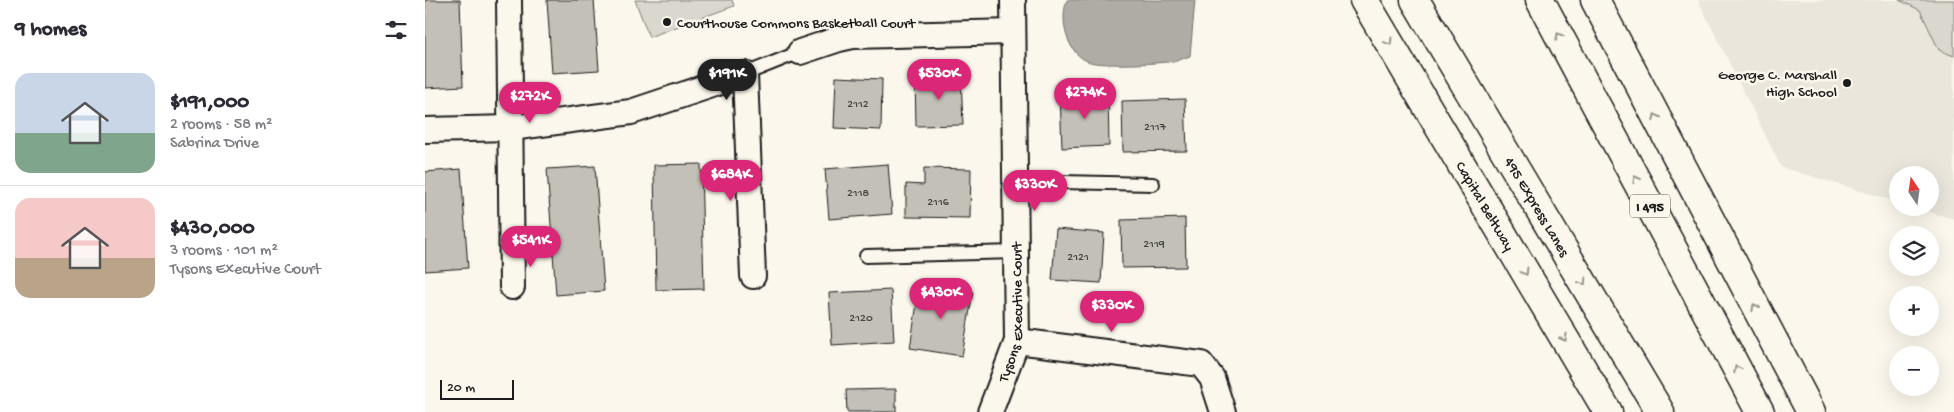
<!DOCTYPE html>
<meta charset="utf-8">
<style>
body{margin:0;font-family:"Gochi Hand",sans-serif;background:#f2f2f3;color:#2b2b33;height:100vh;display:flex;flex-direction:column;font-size:19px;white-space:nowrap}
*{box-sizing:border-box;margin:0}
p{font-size:16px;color:#7c7c81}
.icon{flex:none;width:28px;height:28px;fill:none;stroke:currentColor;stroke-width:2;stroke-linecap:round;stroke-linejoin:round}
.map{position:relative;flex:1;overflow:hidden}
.side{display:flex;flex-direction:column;background:#fff;width:425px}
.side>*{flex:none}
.needle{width:32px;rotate:347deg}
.fabs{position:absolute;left:1464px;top:166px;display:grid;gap:10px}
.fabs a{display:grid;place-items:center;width:50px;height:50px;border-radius:50%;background:#fff;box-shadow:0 5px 20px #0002;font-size:25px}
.scale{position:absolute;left:15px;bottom:12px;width:74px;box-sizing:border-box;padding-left:5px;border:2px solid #1c1c1c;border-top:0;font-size:14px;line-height:18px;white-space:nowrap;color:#1c1c1c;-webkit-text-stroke:4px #fbf7ec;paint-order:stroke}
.price{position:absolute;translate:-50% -42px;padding:0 11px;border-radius:18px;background:#db2777;color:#fff;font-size:16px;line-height:32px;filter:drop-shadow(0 1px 2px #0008)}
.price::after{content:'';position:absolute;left:50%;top:30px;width:15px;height:11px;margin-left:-8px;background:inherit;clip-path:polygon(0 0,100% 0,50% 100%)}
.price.on{background:#222;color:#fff}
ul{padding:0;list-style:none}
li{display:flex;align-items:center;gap:15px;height:125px;padding:0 15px}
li+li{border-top:1px solid #e1e1e2}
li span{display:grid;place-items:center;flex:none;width:140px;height:100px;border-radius:15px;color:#555}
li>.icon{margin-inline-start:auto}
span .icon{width:60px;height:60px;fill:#fffc;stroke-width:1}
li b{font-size:21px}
h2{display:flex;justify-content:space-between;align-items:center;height:60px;padding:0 15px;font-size:21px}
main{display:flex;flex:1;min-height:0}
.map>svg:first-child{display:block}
.built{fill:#eae6dc}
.green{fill:#dad7ce;stroke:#7b7a75}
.water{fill:#afaca5;stroke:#74726e}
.building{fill:#c3c0b8;stroke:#1c1c1c}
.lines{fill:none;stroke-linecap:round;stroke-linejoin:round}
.service-casing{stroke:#1c1c1c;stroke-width:16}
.minor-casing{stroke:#1c1c1c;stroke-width:28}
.motorway-casing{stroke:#1c1c1c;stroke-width:31}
.service{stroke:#fbf7ec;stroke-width:12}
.minor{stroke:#fbf7ec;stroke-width:24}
.motorway{stroke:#fbf7ec;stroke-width:28}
.oneway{stroke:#97948e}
.poi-dot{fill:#1c1c1c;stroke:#fbf7ec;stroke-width:2}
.labels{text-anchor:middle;stroke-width:5;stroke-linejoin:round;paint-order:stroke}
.number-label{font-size:12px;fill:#464543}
.shield{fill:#fbf7ec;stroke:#5f5e5a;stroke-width:1}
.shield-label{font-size:14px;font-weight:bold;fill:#1c1c1c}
.poi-label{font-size:15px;fill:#1c1c1c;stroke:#fbf7ec;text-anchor:start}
.street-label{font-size:15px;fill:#1c1c1c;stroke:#fbf7ec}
</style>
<main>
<section class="side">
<h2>9 homes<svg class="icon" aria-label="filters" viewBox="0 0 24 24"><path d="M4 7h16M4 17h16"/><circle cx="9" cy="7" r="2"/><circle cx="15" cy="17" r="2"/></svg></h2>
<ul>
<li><span style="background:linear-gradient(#c9d6e8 60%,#7fa58c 0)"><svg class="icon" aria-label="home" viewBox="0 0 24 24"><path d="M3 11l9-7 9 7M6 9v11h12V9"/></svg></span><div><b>$191,000</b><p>2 rooms · 58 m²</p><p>Sabrina Drive</p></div></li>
<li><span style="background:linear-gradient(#f6c9c9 60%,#b9a48a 0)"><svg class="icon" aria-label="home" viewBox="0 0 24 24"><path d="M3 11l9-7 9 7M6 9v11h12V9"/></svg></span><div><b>$430,000</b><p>3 rooms · 101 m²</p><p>Tysons Executive Court</p></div></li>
</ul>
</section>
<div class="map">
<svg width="1529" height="412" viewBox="0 0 1529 412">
<rect width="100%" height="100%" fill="#fbf7ec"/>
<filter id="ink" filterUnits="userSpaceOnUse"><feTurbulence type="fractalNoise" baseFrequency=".02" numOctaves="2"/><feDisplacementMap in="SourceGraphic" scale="10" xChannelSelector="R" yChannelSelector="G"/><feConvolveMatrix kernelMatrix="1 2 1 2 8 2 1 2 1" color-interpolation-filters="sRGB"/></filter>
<g filter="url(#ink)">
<!-- built -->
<path class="built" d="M1273,0H1529V219L1491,208H1505V175H1472V202L1356,167Z"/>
<!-- green -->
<path class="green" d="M210,0H307L309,6L224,37Z
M1474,0H1529V56L1514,50L1495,10Z"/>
<!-- water -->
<path class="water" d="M642,0H770L765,56C761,57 758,59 754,60C741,64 677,66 665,62C642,55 634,21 642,0Z"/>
<!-- building -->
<path class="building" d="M0,0H35L38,86L0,88Z
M122,0H169L174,70L127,73Z
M536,75L538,125L491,126L490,77Z
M411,77L457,79L456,130L409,128Z
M683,93L684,146L637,148L635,94Z
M760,99L762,151L698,152L697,101Z
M276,164L279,289L231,290L229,165Z
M463,164L467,214L404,219L400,169Z
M170,166L179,291L131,295L122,169Z
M499,168L546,169L545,218L481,217V184L499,185Z
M36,169L43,268L0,271V172Z
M760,218L761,267L697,268L696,220Z
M631,229L679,233L676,283L627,280Z
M495,284L548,292L537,356L485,348Z
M466,290L469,341L407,345L404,293Z
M471,389V412H422L421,390Z"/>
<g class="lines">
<!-- service casing -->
<g class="service-casing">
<path id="service" d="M320,74L375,52
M590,181L728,184
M441,256L591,252"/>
</g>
<!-- minor casing -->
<g class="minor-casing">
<g id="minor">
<path d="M84,0L87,287"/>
<path d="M375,52L414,39L428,36L588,32"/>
<path d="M0,130L86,128L206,112L320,74L328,276"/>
<path d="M592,341L776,364L787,378L798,412"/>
<path id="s1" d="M565,412L592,341L588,0"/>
</g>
</g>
<!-- motorway casing -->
<g class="motorway-casing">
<g id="motorway">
<path id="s2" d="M939,0L1183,412"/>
<path id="s3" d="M990,0L1235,412"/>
<path d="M1115,0L1335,412"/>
<path d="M1170,0L1386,412"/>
</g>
</g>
<!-- service -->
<use href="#service" class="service"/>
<!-- minor -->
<use href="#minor" class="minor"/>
<!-- motorway -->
<use href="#motorway" class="motorway"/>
</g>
<!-- one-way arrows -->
<defs><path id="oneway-chevron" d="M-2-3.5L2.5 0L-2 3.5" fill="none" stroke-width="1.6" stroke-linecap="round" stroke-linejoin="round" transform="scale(1.25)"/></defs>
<g class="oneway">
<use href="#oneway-chevron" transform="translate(1134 36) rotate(-118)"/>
<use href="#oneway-chevron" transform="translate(964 42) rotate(59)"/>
<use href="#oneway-chevron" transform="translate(1231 117) rotate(-117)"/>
<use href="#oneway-chevron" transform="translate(1211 179) rotate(-118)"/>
<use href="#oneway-chevron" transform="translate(1100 272) rotate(59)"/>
<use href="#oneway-chevron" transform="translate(1158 282) rotate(59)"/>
<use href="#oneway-chevron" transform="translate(1330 307) rotate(-118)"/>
<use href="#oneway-chevron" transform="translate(1139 338) rotate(60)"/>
<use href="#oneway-chevron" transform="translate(1312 369) rotate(-118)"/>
</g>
</g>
<!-- markers -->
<g class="poi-dot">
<circle cx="242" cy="22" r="5"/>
<circle cx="1422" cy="83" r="5"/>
</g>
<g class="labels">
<!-- number labels -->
<g class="number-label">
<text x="433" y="107">2112</text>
<text x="730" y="130">2117</text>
<text x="433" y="196">2118</text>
<text x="513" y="205">2116</text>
<text x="729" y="247">2119</text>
<text x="653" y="260">2121</text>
<text x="436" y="321">2120</text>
</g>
<!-- shield labels -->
<rect class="shield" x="1205" y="194.5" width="40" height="23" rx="4"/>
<g class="shield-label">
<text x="1225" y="211">I 495</text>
</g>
<!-- poi labels -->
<g class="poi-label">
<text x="252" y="27">Courthouse Commons Basketball Court</text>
<text x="1412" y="79" text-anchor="end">George C. Marshall<tspan x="1412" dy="17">High School</tspan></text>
</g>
<!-- street labels -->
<g class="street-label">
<text dy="5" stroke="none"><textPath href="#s2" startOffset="239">Capital Beltway</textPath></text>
<text dy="5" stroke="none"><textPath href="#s3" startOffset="240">495 Express Lanes</textPath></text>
<text dy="5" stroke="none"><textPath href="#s1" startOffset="104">Tysons Executive Court</textPath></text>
</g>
</g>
</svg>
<div class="fabs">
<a><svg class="needle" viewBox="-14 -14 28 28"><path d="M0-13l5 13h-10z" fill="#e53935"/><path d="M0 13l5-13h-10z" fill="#7c7c81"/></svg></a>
<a><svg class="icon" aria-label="layers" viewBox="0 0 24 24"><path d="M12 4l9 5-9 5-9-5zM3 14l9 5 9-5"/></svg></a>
<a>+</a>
<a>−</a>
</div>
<div class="scale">20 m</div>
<b class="price on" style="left:302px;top:101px">$191K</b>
<b class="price" style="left:514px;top:101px">$530K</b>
<b class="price" style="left:660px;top:120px">$274K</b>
<b class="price" style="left:105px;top:124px">$272K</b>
<b class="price" style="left:306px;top:202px">$684K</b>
<b class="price" style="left:610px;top:212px">$330K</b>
<b class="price" style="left:106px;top:268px">$541K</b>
<b class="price" style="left:516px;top:320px">$430K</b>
<b class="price" style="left:687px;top:333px">$330K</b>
</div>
</main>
